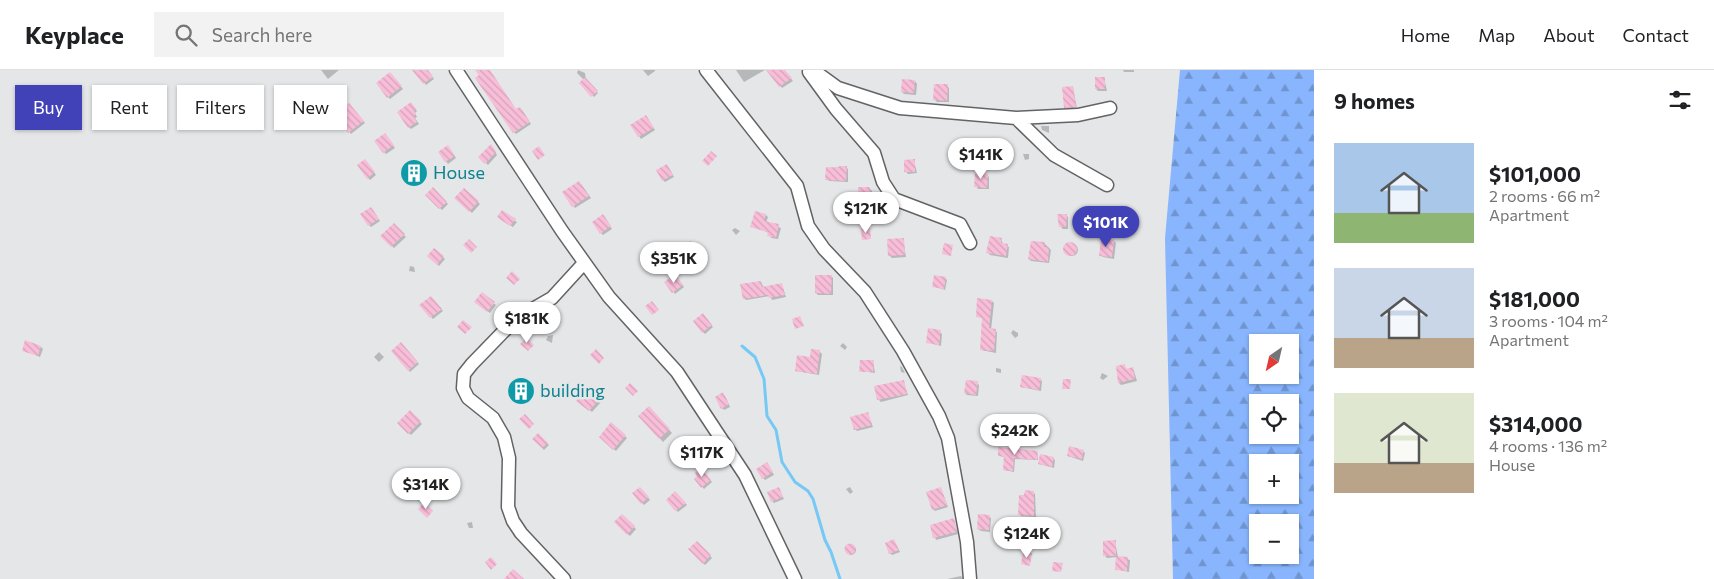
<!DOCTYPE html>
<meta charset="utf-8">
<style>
body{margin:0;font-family:Commissioner,sans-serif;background:#f2f2f2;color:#202124;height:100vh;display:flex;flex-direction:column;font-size:19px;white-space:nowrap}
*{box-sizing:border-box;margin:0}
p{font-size:16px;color:#757577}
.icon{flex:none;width:28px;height:28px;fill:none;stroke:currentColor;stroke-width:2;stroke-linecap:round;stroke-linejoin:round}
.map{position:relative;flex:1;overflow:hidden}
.drawer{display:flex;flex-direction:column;background:#fff;width:400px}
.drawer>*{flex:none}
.top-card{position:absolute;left:15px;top:15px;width:475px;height:45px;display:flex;gap:10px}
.needle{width:32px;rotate:214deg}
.buttons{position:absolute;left:1249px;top:264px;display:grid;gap:10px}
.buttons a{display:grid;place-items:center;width:50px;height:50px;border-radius:0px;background:#fff;box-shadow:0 1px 4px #0004;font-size:25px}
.price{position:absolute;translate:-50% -42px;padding:0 11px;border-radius:18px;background:#fff;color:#222;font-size:16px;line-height:32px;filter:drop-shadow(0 1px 2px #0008)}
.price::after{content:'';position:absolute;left:50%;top:30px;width:15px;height:11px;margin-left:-8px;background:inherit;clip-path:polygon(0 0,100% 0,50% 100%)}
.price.on{background:#4142b7;color:#fff}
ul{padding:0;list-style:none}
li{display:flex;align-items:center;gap:15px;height:125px;padding:0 20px}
li span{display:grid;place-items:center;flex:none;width:140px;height:100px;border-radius:0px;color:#555}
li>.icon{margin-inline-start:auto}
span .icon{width:60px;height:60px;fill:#fffc;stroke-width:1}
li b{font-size:21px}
h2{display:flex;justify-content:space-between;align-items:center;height:60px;padding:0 20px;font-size:21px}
.tag{padding:0 18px;border-radius:0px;background:#fff;box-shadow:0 1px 4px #0004;font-size:18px;line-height:45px}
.tag.on{background:#4142b7;color:#fff}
header{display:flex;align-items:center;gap:30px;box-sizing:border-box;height:70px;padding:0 25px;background:#fff;border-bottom:1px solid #e0e0e0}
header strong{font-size:24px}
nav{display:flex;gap:28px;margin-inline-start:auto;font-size:18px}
.search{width:350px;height:45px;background:#f2f2f2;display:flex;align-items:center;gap:12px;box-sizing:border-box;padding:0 18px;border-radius:0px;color:#757577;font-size:19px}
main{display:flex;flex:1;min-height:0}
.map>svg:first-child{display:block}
.forest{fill:url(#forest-firs);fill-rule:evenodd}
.shadow{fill:#0003}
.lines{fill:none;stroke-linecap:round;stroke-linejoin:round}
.stream{stroke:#76c8f5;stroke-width:3}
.building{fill:url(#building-back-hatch)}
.minor-casing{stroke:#626365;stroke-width:15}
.minor{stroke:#fff;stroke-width:12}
.labels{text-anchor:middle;stroke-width:5;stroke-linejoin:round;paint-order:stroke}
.culture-label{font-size:18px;fill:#0d838f;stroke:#e4e6e8;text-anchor:start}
</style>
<header>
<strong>Keyplace</strong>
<div class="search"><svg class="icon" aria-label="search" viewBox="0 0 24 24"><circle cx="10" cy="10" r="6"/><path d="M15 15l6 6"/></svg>Search here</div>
<nav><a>Home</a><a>Map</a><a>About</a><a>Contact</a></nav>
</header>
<main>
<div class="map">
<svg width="1314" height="509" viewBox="0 0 1314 509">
<defs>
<pattern id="forest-firs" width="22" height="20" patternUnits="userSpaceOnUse" patternTransform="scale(1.25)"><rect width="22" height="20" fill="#88b5fd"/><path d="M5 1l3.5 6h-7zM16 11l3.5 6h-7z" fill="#7094ce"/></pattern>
<pattern id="building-back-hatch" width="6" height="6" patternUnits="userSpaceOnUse" patternTransform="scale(1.25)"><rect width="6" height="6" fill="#f8bdd8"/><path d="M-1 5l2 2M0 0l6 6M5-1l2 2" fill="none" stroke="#d5a3ba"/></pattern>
</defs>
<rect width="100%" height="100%" fill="#e4e6e8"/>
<!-- forest -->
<path class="forest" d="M1180,0H1314V509H1173L1165,168ZM1258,272H1290V305H1258ZM1258,332H1290V365H1258ZM1258,392H1290V425H1258ZM1258,452H1290V485H1258Z"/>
<!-- shadow -->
<path class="shadow" d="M321,0H339L328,9Z
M414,0H427L434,9L426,15Z
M478,0H489L516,40H522L531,54L516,64L514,62Z
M578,0L585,3L586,11L598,23L594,27L581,13L584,10L577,3Z
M643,0H655V1L648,6Z
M736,0H765L744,12Z
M782,0H784L793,11L782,18L773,7Z
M1123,0H1134V2H1124Z
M392,6L403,19L390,29L388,27Z
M1104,8L1107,21H1098L1096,19Z
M915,11L917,14L916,25L904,24L902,22Z
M947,16L949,18V32H937L935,30Z
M1073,17L1077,39H1068L1066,37Z
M351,36L365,53L351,64L336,45Z
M413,36L417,41L415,43L417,47L415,48L419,54L411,59L409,57Z
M648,49L655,60L641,69L632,55Z
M1041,56H1049V63L1042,60Z
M387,67L395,78L386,84L384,82Z
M493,78L497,85L488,95L480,87Z
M450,79L456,88L448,94L446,91Z
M1023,84H1029V89L1025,90Z
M914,91L917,103L908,104L906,102Z
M367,92L376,105L370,110L368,108Z
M846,97L848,99V112L829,111L827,109V98Z
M669,98L674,107L665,112L663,110Z
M416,99L423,109L416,113L414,111Z
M987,105L989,107V119H978L976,116Z
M581,114L591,128L575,138L564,122Z
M433,119L448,134L442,140L427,125Z
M464,119L480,134L472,143L456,128Z
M870,119L872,121V132H861L859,130Z
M373,140L380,151L371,157L369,155Z
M502,142L517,152L513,157L500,149Z
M766,145L768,147L766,153L781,158L778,169L771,168L769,163L752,156Z
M1066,145L1068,147V159H1063L1060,156Z
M605,148L612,159L603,165L601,163Z
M394,155L406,167L394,178L382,166Z
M735,158L740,161L736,165L732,160Z
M903,169L906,187L892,188L889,185Z
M1001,169L1003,174L1009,177L1008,188L990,185L988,183Z
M690,171L696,175L694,178L689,175Z
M1114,171L1116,173L1114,189L1103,187L1101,185Z
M1044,173L1051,180L1049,193L1031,191L1029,189Z
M1066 180a6 6 0 1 1 12 0a6 6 0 1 1-12 0Z
M435,179L445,189L439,196L429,186Z
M410,196L414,197L415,202L409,201Z
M831,206L833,208V225H818L816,223Z
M677,207L684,217L675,224L666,212Z
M945,208L947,210L945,220L933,216Z
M761,212L764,218L782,215L786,227L772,230L770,226L746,230L744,228Z
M482,224L496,235L490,243L478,234Z
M431,228L443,241L433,249L421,236Z
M992,231L994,233L991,260L997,262L996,283L981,280L984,249L977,246Z
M705,247L713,257L705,264L703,262Z
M1013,260L1018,263V266L1015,268L1011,263Z
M940,262L942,264L941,276L927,272Z
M553,265L552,273L546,270L548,266Z
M843,273L847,277L845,280L840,276Z
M401,274L419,294L410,302L393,282Z
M41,277L43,279L40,287L23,280Z
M379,282L384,287L379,292L374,287Z
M820,282L822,284L819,305L796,301Z
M873,291L875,303L861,301Z
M1124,295L1127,300L1132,299L1134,301L1137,311L1121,315L1119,313L1117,297Z
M900,296L902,297L905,303L901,302Z
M996,298L1001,299V303L996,302Z
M1102,303L1108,306L1103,310L1100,308Z
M1040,309L1042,311L1041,321L1021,317Z
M520,310L530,319L523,326L514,316Z
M903,311L908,325L881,332L878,329Z
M977,313L979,315L978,326L967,325L965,323Z
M587,320L601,332L592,342L578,330Z
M725,326L730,337L724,340L722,338Z
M649,338L672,363L663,372L640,346Z
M410,342L422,354L411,365L399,353Z
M868,344L873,357L857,361L855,359Z
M612,354L627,368L616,381L600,367Z
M538,364L549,375L544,380L534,369Z
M1039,364L1043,368L1039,372L1036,367Z
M677,374L689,385L681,393L670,382Z
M1083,381L1085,383L1083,391L1068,386Z
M1037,382L1038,390L1015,389L1014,402L1004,400L1005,387L999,386Z
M1053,388L1055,390L1054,398L1039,394Z
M769,396L774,405L765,410L763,408Z
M701,400L712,412L704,419L696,409Z
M850,417L853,422L850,424L846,419Z
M779,419L784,429L774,433L772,431Z
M941,419L948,437L935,441L933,439Z
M642,420L650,430L644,435L634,423Z
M675,422L687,435L678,442L667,430Z
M1033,422L1035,424L1036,447L1021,446L1019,444L1026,426Z
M622,445L636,459L630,466L615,452Z
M989,446L991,448L990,462L981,461L978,459Z
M954,450L958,464L936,470L931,456Z
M472,452L473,458H469L467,453Z
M894,471L900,482L892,485L890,483Z
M697,472L712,488L705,495L690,479Z
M1115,472L1118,487L1130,490L1129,502L1116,499L1117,487L1107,488L1105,486Z
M846 480a5 5 0 1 1 10 0a5 5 0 1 1-10 0Z
M961,506L963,509H947Z"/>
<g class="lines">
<!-- stream -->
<path class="stream" d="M742,276L755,287L764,309L767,346L776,360L782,392L795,412L808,421L813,429L825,470L831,482L840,509"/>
</g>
<!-- building -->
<path class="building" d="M412,0H428L433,7L423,14Z
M475,0H490L516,39L520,37L530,52L513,63L475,8L479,5Z
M766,0H785L792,8L779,17Z
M390,2L402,16L387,28L376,13Z
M585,7L598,21L591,27L579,13Z
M1095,7H1105V19H1095Z
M902,9L915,10L914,23L901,22Z
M934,14H948L947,31L933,30Z
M1073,16L1076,37L1064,38L1062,17Z
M336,30L344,37L349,33L364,51L348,63L334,45L338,42L331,34L332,31Z
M411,32L416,39L414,41L416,44L414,46L417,52L408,58L397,42Z
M646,45L654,58L638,67L630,55Z
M385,63L394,75L383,83L374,71Z
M491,74L496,82L485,94L478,87Z
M448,75L455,86L445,92L438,82Z
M539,76L545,85L538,90L532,81Z
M711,81L717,86L708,96L702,91Z
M365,89L375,102L367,109L357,95Z
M915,89V102H904V90Z
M667,94L673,105L662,111L656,100Z
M415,95L422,106L413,112L406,100Z
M839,96H847L846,111L825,110L826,97L839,98Z
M975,103L988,104L987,118L974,117Z
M579,111L589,126L572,137L562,122Z
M433,117L447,132L439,139L425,125Z
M858,117H870V131L858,130Z
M464,118L479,131L469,142L454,128Z
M371,137L379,149L368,156L360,144Z
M502,140L516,149L510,156L497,147Z
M755,141L766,144L764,151L779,154L776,168L767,166L768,162L750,157Z
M603,144L611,156L600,164L592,152Z
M1057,144H1067L1066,157H1059Z
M394,153L405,164L391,177L380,166Z
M870,158L871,169L862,170L861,159Z
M990,166L1002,168L1001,173L1008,174L1006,186L986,183Z
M904,168L905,185L888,186L887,169Z
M469,169L477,177L471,183L463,175Z
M1101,169L1114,170L1112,187L1099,186Z
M1031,171L1045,172L1044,177H1049L1048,192L1028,189Z
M1063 179a7 7 0 1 1 14 0a7 7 0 1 1-14 0Z
M944,173L953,175L951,186L942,184Z
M434,178L444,186L437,195L427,186Z
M512,201L520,209L514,215L506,208Z
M675,204L683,215L672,223L664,212Z
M815,205H832L831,224L815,223Z
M934,205L946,207L944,219L932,217Z
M761,211L762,217L782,213L785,225L769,228L768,225L743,229L740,214Z
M482,222L495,232L487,242L474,232Z
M431,226L442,239L430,248L419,235Z
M977,228L992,230L989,258L996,259L994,281L980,280L982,248L976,247Z
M652,231L659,240L652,245L645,236Z
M703,243L712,255L702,263L693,251Z
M800,246L804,256L795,259L792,249Z
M463,250L472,257L465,264L457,257Z
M928,258L941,260L939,275L926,273Z
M527,268L534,275L528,281L520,274Z
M25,270L41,276L38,286L22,281Z
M401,272L418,292L408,301L391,281Z
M596,279L604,288L599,294L590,285Z
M811,279L820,280L817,304L795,301L797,285L810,287Z
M860,290H874L873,302H859Z
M1125,294L1126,299L1133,297L1135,309L1118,313L1116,296Z
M1022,305L1041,308L1039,320L1020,317Z
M520,308L529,316L520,325L512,316Z
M1063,309H1071L1070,319H1062Z
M904,310L907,324L877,330L874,316Z
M966,310L978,311L976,325L964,323Z
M630,313L638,321L633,326L625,318Z
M587,318L600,329L589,341L576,331Z
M723,322L729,334L721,339L715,327Z
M649,336L670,359L659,369L638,346Z
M410,340L421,351L408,364L397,353Z
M868,342L872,355L854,360L850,347Z
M525,344L534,354L529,359L519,349Z
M611,352L626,365L613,380L599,367Z
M538,363L548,373L542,378L532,369Z
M677,372L688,382L678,392L668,382Z
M1069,376L1084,380L1082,389L1067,386Z
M998,377L1038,381L1037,390L1014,388L1013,401L1003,400L1004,386H998Z
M1040,384L1054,387L1052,397L1038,394Z
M767,392L773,402L762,409L756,399Z
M701,398L711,410L701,418L694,409L697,406L695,403Z
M640,417L649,427L641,434L632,423Z
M779,417L783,427L771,432L767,422Z
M941,417L947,435L932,440L926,422Z
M1025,420L1034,421V446L1018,445L1019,425H1024Z
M675,421L686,433L675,441L666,430Z
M424,433L433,441L427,448L418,439Z
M622,444L635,456L627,465L614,452Z
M978,444L990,445L989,460L977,459Z
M954,448L957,462L933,468L930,455Z
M894,469L899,480L889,484L885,473Z
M1116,470V486H1103V471Z
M697,471L711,485L703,494L688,479Z
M844.5 479a5.5 5.5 0 1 1 11 0a5.5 5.5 0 1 1-11 0Z
M1023,482L1032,483L1030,496L1021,494Z
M1116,486L1128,487L1127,501L1115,500Z
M491,487L497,494L491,500L485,492Z
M1053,492L1063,493L1061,502L1052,501Z
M513,499L524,509H504Z"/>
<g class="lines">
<!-- minor casing -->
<g class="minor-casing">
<path id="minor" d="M456,0L562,161L609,227L677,302L745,405L795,509
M706,0L797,116L808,156L824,179L865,222L903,281L939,346L948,368L958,423L967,472L970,509
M813,0L838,18L900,38L1016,48L1054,85L1107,115
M809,2L836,39L874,83L883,112L894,129L960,154L970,173
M1016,48L1078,45L1110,38
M564,509L521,463L513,451L508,437L509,388L504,367L493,348L468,328L463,318L464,304L472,294L505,260L526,243L552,228L584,193"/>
</g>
<!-- minor -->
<use href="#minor" class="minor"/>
</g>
<!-- icons -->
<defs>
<g id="building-disc" transform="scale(1.4375)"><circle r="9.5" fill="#0f9aa8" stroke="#e4e6e8"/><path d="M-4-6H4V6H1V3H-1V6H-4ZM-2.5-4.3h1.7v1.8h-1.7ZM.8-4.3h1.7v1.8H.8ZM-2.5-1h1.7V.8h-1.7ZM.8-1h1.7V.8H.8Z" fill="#fff"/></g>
</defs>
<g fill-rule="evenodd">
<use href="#building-disc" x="414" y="103"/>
<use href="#building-disc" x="521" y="321"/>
</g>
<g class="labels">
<!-- culture labels -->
<g class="culture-label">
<text x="433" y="109">House</text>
<text x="540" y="327">building</text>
</g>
</g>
</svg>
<div class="buttons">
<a><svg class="needle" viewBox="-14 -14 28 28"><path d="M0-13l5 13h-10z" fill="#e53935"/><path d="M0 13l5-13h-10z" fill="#757577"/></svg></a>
<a><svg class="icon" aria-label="locate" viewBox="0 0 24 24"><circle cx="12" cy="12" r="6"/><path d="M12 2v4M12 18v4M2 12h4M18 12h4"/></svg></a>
<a>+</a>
<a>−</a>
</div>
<b class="price" style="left:981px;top:110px">$141K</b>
<b class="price" style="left:866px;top:164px">$121K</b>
<b class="price on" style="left:1106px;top:178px">$101K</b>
<b class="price" style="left:674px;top:214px">$351K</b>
<b class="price" style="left:527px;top:274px">$181K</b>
<b class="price" style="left:1015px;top:386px">$242K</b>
<b class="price" style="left:702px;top:408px">$117K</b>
<b class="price" style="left:426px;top:440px">$314K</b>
<b class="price" style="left:1027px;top:489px">$124K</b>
<div class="top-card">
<a class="tag on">Buy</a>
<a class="tag">Rent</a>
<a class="tag">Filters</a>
<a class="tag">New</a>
</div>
</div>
<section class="drawer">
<h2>9 homes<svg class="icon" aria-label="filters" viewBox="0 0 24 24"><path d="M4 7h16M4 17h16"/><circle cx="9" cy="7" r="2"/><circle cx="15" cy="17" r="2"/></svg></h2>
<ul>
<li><span style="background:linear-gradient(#a9c7e8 70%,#8fb573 0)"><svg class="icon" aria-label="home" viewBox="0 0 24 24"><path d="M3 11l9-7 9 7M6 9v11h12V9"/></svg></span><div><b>$101,000</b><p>2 rooms · 66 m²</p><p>Apartment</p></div></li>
<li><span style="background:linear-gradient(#c9d6e8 70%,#b9a48a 0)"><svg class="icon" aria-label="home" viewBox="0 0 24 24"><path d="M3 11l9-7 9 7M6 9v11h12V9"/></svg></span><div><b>$181,000</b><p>3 rooms · 104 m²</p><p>Apartment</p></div></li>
<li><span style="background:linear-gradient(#dfe7d0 70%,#b9a48a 0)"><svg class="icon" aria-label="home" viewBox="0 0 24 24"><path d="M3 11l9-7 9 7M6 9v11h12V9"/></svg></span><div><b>$314,000</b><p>4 rooms · 136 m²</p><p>House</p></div></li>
</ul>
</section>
</main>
